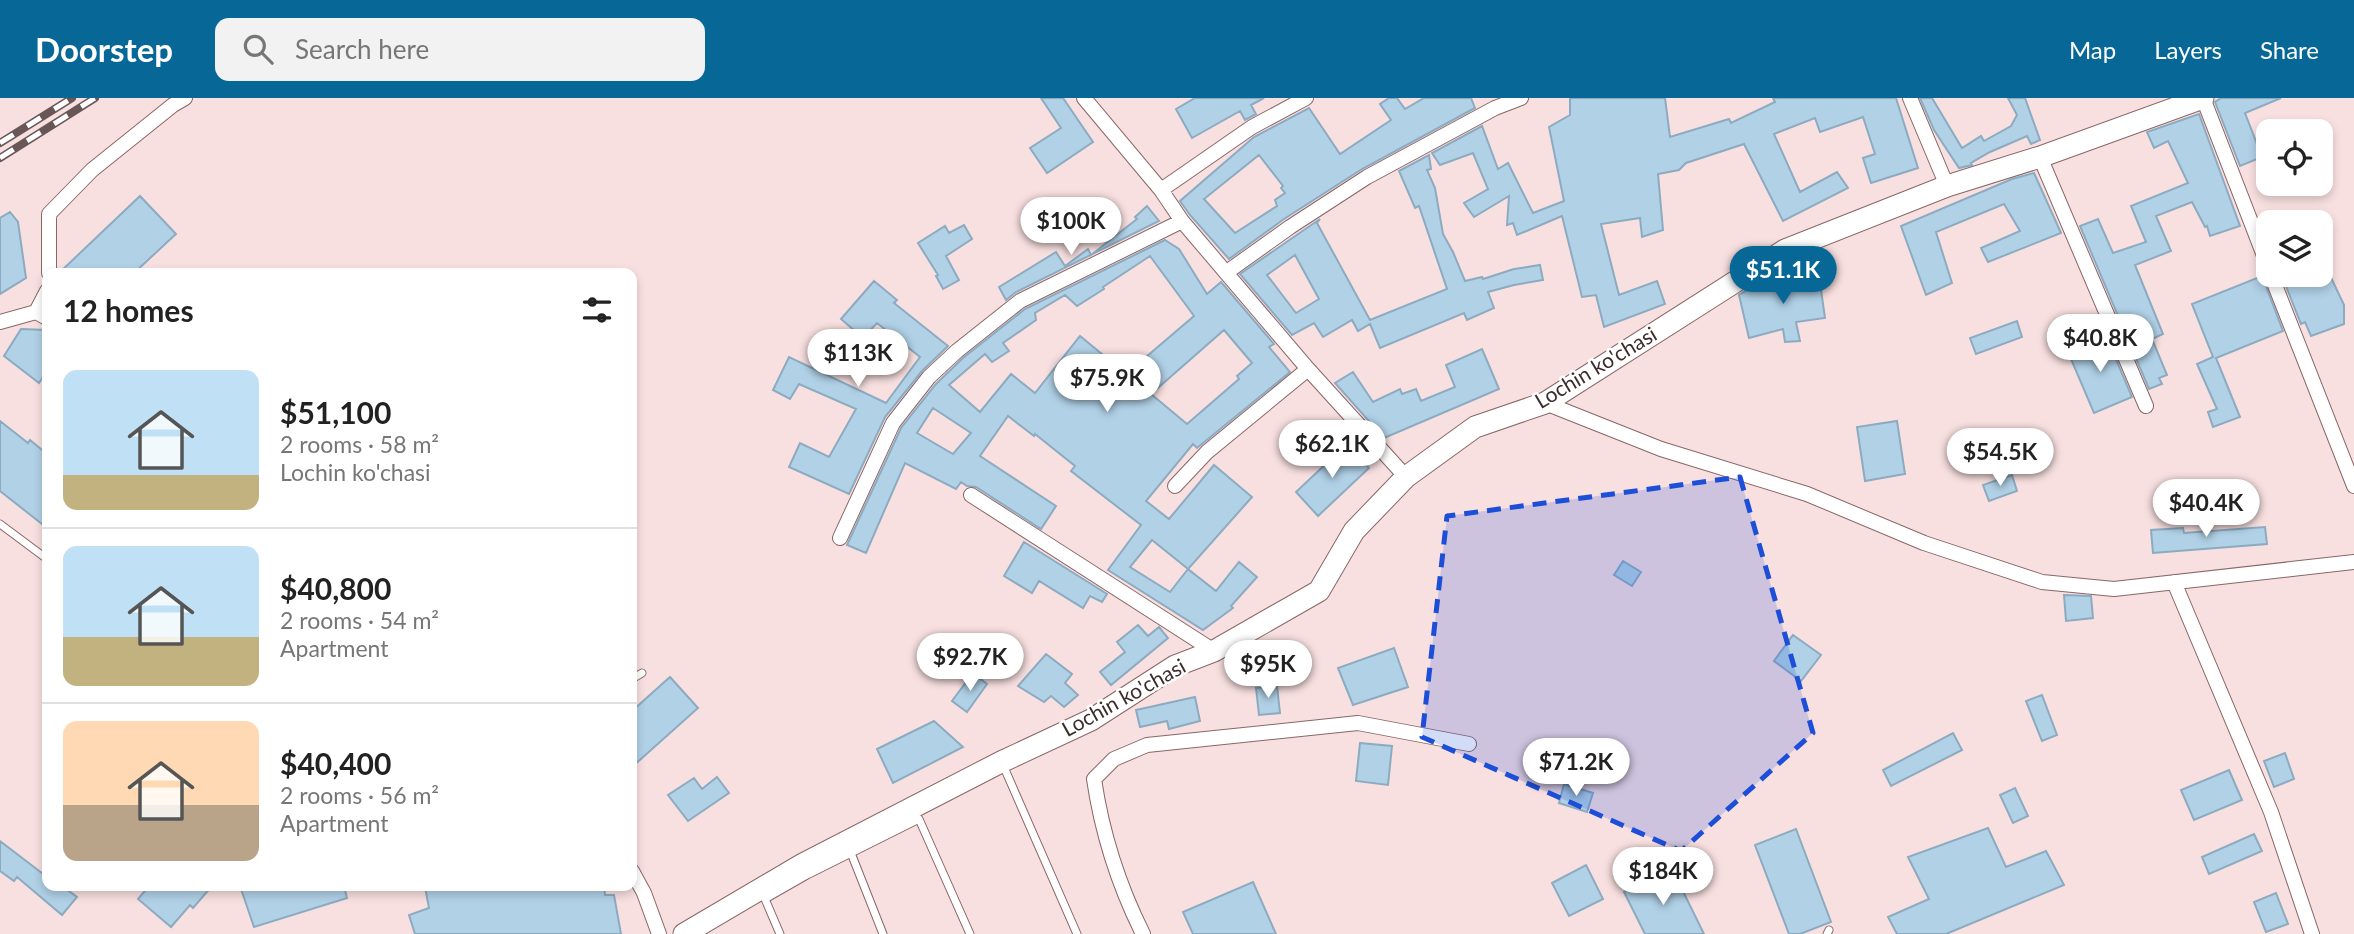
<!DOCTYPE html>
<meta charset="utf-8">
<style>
body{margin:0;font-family:Lato,sans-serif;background:#f2f2f2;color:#222;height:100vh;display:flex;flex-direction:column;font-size:26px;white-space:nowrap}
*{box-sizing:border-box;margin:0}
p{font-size:23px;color:#767676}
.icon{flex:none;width:38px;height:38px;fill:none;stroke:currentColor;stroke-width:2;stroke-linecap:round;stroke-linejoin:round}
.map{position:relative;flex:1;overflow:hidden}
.details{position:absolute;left:42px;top:170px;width:595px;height:623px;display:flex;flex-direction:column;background:#fff;border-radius:14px;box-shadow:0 4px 10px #0003}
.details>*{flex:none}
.controls{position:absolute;left:2256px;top:21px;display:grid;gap:14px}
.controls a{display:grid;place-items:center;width:77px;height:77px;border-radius:14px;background:#fff;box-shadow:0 4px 10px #0003;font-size:35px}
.price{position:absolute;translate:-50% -60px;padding:0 16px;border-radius:24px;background:#fff;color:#222;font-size:23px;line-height:46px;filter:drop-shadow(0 2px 4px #0008)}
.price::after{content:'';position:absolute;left:50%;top:42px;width:21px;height:16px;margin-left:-10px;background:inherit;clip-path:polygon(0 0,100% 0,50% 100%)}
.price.on{background:#076897;color:#fff}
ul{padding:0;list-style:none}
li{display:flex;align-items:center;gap:21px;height:175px;padding:0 21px}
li+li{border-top:2px solid #e0e0e0}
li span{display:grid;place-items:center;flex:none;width:196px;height:140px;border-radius:14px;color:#555}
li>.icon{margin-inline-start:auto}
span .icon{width:84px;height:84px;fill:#fffc;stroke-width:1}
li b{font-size:30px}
h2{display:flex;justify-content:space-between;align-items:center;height:84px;padding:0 21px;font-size:30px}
header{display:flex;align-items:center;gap:42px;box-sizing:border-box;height:98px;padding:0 35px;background:#076897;color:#fff}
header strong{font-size:33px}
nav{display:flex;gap:38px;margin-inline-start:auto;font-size:24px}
.search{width:490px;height:63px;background:#f2f2f2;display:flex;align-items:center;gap:18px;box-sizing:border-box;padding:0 24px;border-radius:14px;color:#767676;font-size:26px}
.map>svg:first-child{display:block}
.building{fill:#b1d1e7;stroke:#8cabc1;stroke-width:2;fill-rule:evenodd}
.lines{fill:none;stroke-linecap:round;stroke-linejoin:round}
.lane-casing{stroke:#8a6666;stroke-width:9}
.street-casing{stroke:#8a6666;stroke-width:16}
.secondary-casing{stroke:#8a6666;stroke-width:23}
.lane{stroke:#fff;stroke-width:7}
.street{stroke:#fff;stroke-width:14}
.secondary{stroke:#fff;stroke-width:21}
.rail-casing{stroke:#695757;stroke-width:8}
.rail{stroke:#fff;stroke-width:5;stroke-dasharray:16;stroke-linecap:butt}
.marked{fill:#1d4ed8;fill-opacity:0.2;stroke:#1d4ed8;stroke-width:5;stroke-dasharray:14 9;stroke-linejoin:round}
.labels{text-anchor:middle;stroke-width:5;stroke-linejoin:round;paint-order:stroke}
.street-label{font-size:21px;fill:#3c2d2d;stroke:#fff}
</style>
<header>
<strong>Doorstep</strong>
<div class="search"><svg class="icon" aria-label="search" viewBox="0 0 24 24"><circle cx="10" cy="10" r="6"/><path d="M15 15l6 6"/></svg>Search here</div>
<nav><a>Map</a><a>Layers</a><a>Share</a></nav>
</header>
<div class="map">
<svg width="2354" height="836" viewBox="0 0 2354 836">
<rect width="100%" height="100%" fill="#f9e0e0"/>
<!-- building -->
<path class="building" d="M1041,0H1063L1093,44L1047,75L1030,50L1061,30Z
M1195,0H1264L1251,7L1256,16L1245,22L1240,13L1192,40L1176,11Z
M1389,0H1397L1405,11L1424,0H1471L1475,10L1362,71L1284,121L1229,161L1190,117L1180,103L1254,39L1309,10L1340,56L1391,22L1380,6ZM1259,57L1283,88L1281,90L1285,95L1275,102L1277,108L1235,135L1204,101Z
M1570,0H1665L1670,39L1729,21L1731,25L1775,4L1773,0H1896L1918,70L1871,85L1863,60L1875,56L1863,19L1820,34L1815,20L1774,36L1800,94L1837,74L1848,90L1783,123L1744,46L1686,65L1679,72L1658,76L1663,132L1642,139L1640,120L1601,126L1619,197L1657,183L1665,206L1604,229L1596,197L1582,199L1562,118L1517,137L1513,125L1507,127L1509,98L1474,119L1464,105L1488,91L1473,55L1440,67L1432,55L1482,28L1498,71L1508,65L1533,115L1564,103L1549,29L1570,17Z
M1920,0H1932L1962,50L1981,38L1984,43L2011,28L2017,17L2008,0H2025L2040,42L2031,46L2027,38L1990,54L1971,65L1972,67L1959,70L1934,32Z
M2221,0H2281L2245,15L2262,59L2240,68L2215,4Z
M2199,16L2240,128L2210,138L2207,128L2205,129L2192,104L2156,118L2171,153L2135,167L2163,236L2152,241L2167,277L2159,280L2162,286L2149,291L2080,128L2098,121L2113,155L2146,144L2131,108L2188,85L2168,43L2154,50L2147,34Z
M1429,57L1431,71L1427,72L1435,90L1443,136L1453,154L1465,183L1482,179L1483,181L1514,171L1540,167L1543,182L1514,187L1488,194L1494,210L1467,222L1464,215L1380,250L1370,226L1358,233L1352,222L1323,239L1314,225L1292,237L1240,176L1320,121L1317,125L1370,222L1447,191L1419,108L1415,110L1399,73ZM1295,157L1319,201L1296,215L1267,177Z
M2034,75L2061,135L1988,164L1981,150L2020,133L2004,106L1936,134L1952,185L1926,197L1901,128L2012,81Z
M140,98L176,136L134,175H59Z
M1147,108L1159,123L1016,194L1006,202L999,189L1056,154L1065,168L1088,151L1091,157L1137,121L1135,119Z
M10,114L18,124L26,180L0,196V120Z
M964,127L972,141L946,158L959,182L943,191L936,178L938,177L918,145L945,128L949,135Z
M1165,142L1179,151L1207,196L1221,184L1274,246L1269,249L1290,274L1197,350L1193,346L1146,403L1169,421L1214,367L1252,399L1188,471L1216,493L1239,464L1257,479L1231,508L1233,510L1203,532L1108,472L1141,427L1071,373L1075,368L1035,336L1034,338L1008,318L980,358L1056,408L1041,431L976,389L967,388L961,384L956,391L905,365L866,455L847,447L901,330L936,286L963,260L1025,211ZM1150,158L1194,218L1126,276L1080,238L1035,295L1011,276L980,314L949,287L985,256L992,264L1009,253L1003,245L1036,222L1035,215L1065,197L1077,208L1104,191L1103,189ZM1224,232L1252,265L1237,278L1239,281L1187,326L1151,296ZM933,310L971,335L953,356L917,335ZM1152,442L1188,471L1170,494L1130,469Z
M2327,171L2344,207V226L2311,238L2305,224L2301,226L2286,188L2314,177H2320V174Z
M1820,177L1824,189L1821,192L1825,220L1796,224L1800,243L1785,244L1783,231L1749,240L1739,197L1756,187L1798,178L1801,181Z
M2262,178L2283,233L2216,260L2240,319L2213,329L2208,314L2217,311L2197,266L2213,259L2192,206Z
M874,183L897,202L894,205L948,248L922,273L885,319L849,396L789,369L800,345L829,359L856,311L799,286L790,301L773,292L789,259L886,305L920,259L877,225L863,240L841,221Z
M2017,223L2022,239L1976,256L1970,240Z
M21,231L47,232V273L39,285L4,258Z
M2106,238L2132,299L2094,315L2068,254Z
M1482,251L1499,291L1384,340L1335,285L1353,274L1373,304L1400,291L1402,296L1416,291L1421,303L1455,289L1446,267Z
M0,323L28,345L30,342L47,356V430L0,393Z
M1897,323L1905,376L1865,383L1857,329Z
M1346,347L1369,370L1318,418L1296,394Z
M2012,377L2017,393L1989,403L1983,387Z
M2265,429L2267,446L2153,455L2151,432L2183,430L2184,435Z
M1024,444L1107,496L1102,504L1090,498L1083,510L1039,483L1032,495L1004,478Z
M1623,463L1641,474L1632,488L1614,477Z
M2064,497L2091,498L2093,520L2066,523Z
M1138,527L1148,538L1159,529L1168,540L1111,587L1100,574L1125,554L1117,544Z
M1793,537L1821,557L1801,583L1774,563Z
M1394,550L1408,589L1353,607L1338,570Z
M1046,556L1072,576L1065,585L1078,597L1064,609L1051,598L1044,604L1018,588Z
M973,575L987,586L967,614L952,603Z
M670,579L698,610L632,669V613Z
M1277,588L1280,615L1259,617L1256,590Z
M2042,597L2057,637L2042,643L2026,603Z
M1195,599L1200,623L1169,631L1167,623L1140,629L1136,612Z
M934,623L963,649L893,685L877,651Z
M1953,635L1962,652L1891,688L1883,672Z
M1360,645L1392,648L1388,687L1356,683Z
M2285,655L2294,681L2274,689L2264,663Z
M2229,672L2242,702L2194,722L2181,692Z
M717,679L729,695L688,723L668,697L694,680L702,691Z
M1564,686L1593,695L1587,714L1559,705Z
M2015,690L2028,718L2013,725L2000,697Z
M1988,730L2006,769L2046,753L2064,787L1946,836H1897L1888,819L1929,801L1908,759Z
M1796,731L1831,824L1800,836H1789L1755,747Z
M2254,736L2262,753L2209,776L2202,759Z
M0,743L47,779V788H62L77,799L62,817L17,779L14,783L0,773Z
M1586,767L1603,801L1569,818L1552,785Z
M1672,771L1704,836H1645L1624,794Z
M1253,784L1276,836H1193L1183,814Z
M149,788H212L193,810L190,807L171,829L138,801Z
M240,788H344L347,800L254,829Z
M436,788H604L605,797H614L621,836H415L409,817L429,810L425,789Z
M2276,795L2288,826L2266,834L2254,804Z"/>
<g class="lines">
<!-- lane casing -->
<g class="lane-casing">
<path id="lane" d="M0,426L47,461
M632,581L642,575
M1003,667L1077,836
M851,755L883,836
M780,836L765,801L807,777L919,721L970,836
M1827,836L1829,832"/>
</g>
<!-- street casing -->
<g class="street-casing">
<path id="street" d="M1084,0L1161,92L1182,123L1308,271L1406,379
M1910,0L1947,88
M2203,0L2268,168
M2040,59L2146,308
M1161,92L1252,29L1306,0
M1227,174L1290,129L1367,79L1495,10L1521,0
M49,175V116L92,72L173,7L185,0
M2271,177L2354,388
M36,214L47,193
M0,224L36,214L47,220
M1545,305L1661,351L1807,396L1924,445L2042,484L2114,491L2354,464
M1175,388L1207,354L1308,271
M971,397L1214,553
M840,440L893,325L929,279L957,253L1020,203L1182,123
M2174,484L2271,714L2312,836
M632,773L644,795L659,836
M1143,836C1119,788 1102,735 1094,681L1114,661L1147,647L1358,625L1469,646"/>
</g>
<!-- secondary casing -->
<g class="secondary-casing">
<path id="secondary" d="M684,836L803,766L1001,664L1091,622L1175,568L1214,553L1319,493L1354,433L1406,379L1475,329L1545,305L1785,152L1947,88L2040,59L2203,0"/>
</g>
<!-- lane -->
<use href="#lane" class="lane"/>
<!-- street -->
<use href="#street" class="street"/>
<!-- secondary -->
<use href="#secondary" class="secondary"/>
<!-- rail casing -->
<g class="rail-casing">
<path id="rail" d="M0,45L72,0
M0,60L95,0"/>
</g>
<!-- rail -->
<use href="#rail" class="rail"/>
</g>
<!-- marked area -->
<path class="marked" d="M1740,379L1813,635L1681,753L1422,639L1447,418Z"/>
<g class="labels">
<!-- street labels -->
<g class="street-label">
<text transform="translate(1596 270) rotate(-31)" y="7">Lochin ko'chasi</text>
<text transform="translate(1124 600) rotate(-29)" y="7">Lochin ko'chasi</text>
</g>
</g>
</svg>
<div class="controls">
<a><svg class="icon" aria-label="locate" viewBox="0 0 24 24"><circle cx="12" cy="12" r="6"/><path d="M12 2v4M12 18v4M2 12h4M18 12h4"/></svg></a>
<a><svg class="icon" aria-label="layers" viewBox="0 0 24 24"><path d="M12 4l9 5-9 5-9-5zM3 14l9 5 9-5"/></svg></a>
</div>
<b class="price" style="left:1071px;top:159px">$100K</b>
<b class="price on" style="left:1783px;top:208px">$51.1K</b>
<b class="price" style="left:2100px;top:276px">$40.8K</b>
<b class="price" style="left:858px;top:291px">$113K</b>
<b class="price" style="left:1107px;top:316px">$75.9K</b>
<b class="price" style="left:1332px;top:382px">$62.1K</b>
<b class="price" style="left:2000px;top:390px">$54.5K</b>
<b class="price" style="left:2206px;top:441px">$40.4K</b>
<b class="price" style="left:970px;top:595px">$92.7K</b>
<b class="price" style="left:1268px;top:602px">$95K</b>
<b class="price" style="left:1576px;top:700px">$71.2K</b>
<b class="price" style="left:1663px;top:809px">$184K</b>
<section class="details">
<h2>12 homes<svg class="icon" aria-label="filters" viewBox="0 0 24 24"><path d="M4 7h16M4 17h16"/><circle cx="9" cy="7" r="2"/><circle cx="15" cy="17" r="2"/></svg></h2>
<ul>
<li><span style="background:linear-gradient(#bfe0f5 75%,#c2b280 0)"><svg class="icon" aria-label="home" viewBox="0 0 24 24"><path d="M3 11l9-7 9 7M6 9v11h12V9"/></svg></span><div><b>$51,100</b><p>2 rooms · 58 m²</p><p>Lochin ko'chasi</p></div></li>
<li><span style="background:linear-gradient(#bfe0f5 65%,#c2b280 0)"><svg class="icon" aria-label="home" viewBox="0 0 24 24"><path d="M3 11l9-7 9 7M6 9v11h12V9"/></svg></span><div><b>$40,800</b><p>2 rooms · 54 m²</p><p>Apartment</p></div></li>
<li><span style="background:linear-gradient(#ffd9b3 60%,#b9a48a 0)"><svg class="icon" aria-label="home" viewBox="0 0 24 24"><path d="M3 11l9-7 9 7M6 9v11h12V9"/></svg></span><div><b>$40,400</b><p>2 rooms · 56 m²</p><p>Apartment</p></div></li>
</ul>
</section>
</div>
